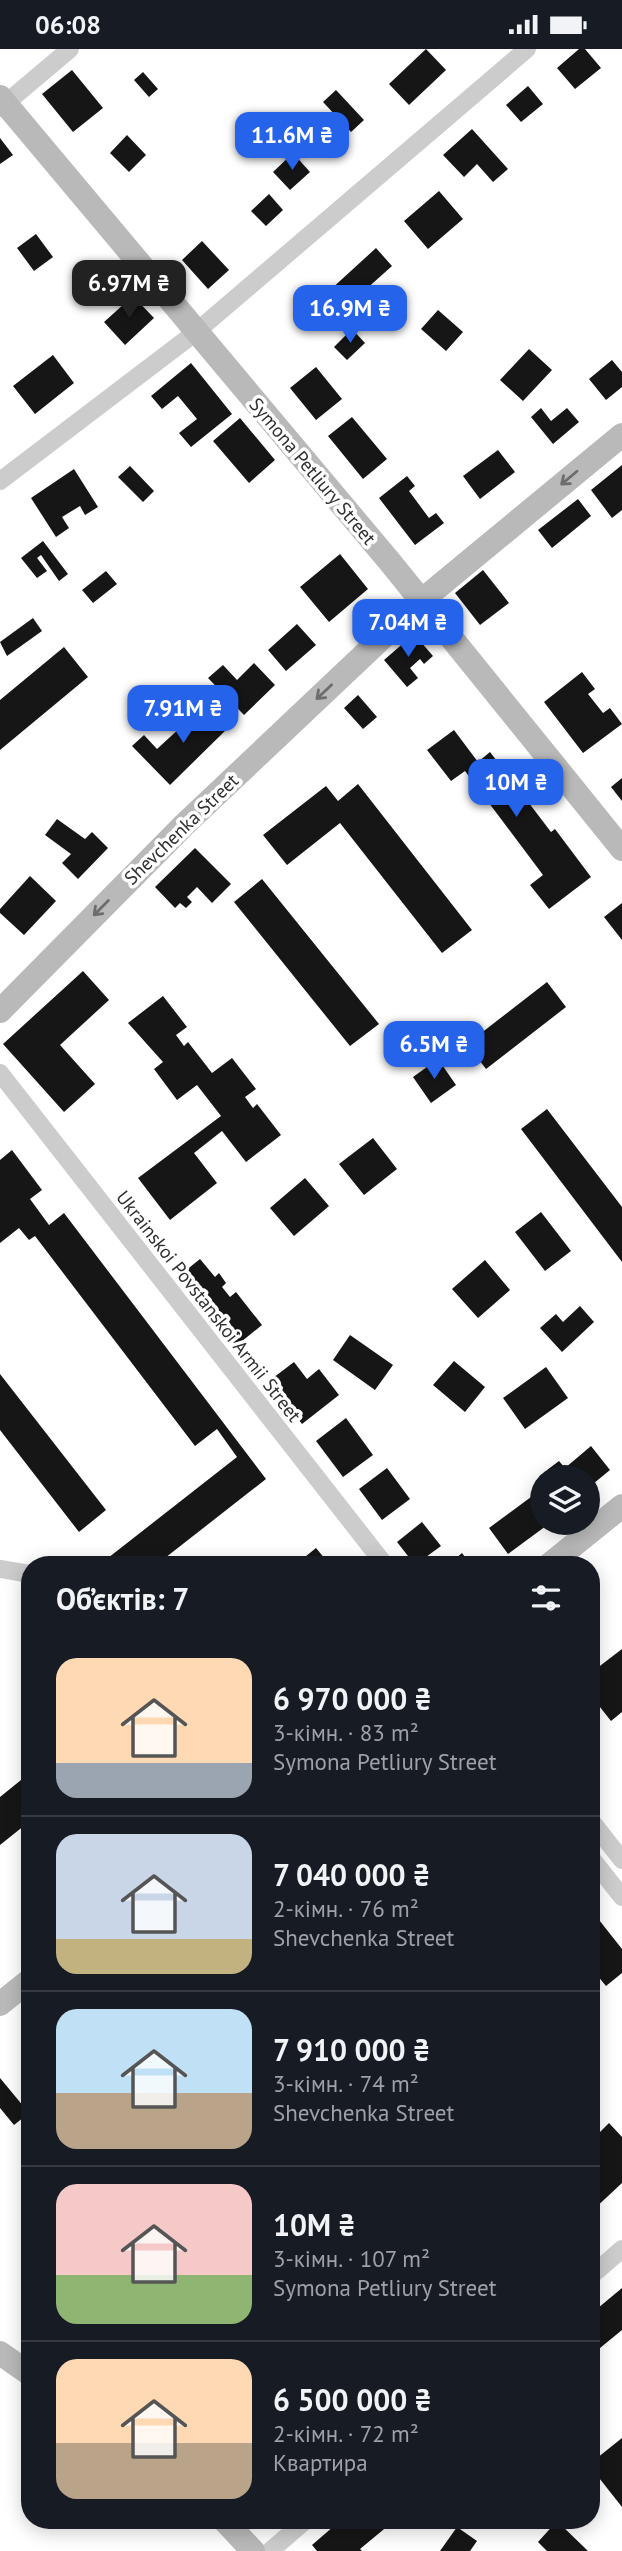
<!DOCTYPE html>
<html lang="uk">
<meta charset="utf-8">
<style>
body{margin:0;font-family:"PT Sans",sans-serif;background:#20242c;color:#f1f3f6;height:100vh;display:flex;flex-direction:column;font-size:26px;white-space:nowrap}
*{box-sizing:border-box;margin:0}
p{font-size:23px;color:#9ea1a6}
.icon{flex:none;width:38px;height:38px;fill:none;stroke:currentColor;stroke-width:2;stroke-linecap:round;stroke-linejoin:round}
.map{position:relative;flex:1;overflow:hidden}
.panel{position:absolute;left:21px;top:1507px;width:579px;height:973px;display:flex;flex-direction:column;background:#171b24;border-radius:28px;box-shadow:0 4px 18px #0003}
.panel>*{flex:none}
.fabs{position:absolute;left:530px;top:1416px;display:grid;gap:14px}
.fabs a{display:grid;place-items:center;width:70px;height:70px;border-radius:50%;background:#171b24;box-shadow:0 4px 18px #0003;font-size:35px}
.price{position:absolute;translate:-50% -60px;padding:0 16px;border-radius:14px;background:#2563eb;color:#fff;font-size:23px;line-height:46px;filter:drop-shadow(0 2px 4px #0008)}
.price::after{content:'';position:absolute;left:50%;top:42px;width:21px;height:16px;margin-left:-10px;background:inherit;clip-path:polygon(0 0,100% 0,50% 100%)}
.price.current{background:#222;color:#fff}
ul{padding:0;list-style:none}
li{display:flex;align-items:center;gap:21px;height:175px;padding:0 35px}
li+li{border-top:2px solid #363941}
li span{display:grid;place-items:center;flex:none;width:196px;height:140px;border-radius:21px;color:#555}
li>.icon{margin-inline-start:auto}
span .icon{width:84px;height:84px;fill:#fffc;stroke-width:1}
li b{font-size:30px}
h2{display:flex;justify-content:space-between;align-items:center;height:84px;padding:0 35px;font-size:30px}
.status{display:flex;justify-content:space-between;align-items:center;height:49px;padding:0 35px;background:#171b24;direction:ltr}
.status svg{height:19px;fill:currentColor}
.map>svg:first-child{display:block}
.building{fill:#161616}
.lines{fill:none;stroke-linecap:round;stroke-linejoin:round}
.street{stroke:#ccc;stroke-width:18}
.secondary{stroke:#b9b9b9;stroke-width:24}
.oneway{stroke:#6d6d6d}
.labels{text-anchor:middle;stroke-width:7;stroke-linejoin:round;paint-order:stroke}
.street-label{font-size:19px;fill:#2f2f2f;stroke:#fff}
</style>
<div class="status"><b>06:08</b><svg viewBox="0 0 49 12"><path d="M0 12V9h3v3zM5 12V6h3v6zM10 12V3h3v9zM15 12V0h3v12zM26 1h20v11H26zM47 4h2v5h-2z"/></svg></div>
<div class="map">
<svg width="622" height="2502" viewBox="0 0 622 2502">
<rect width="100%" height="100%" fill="#fff"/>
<!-- building -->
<path class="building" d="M426,0L446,21L409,56L389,35Z
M579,0H585L601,19L575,40L557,19Z
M72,21L103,59L73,83L42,45Z
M143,23L158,40L149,48L134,31Z
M528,37L543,55L521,73L506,56Z
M336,41L364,71L351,83L323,53Z
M472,80L508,120L493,133L477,115L464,128L443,106Z
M127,86L146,106L129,123L110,104Z
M0,89L13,106L0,115Z
M293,104L310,123L290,141L273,123Z
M439,142L463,170L428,200L404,172Z
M269,145L283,161L266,177L251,162Z
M36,185L53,208L34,222L17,199Z
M202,192L229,221L208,240L182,211Z
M376,199L392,217L345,259L329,242Z
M133,247L154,269L125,296L104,273Z
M438,261L463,283L446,302L421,280Z
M352,280L365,294L347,311L334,298Z
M529,300L552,321L523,352L500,331Z
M53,306L74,334L35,365L13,337Z
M612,311L622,323V338L606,351L589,330Z
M191,314L232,365L191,398L179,384L197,370L178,347L162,360L151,347Z
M316,318L342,350L316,371L290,339Z
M541,359L551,372L567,359L579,373L553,395L531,368Z
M352,368L387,410L363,430L328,387Z
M240,369L275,411L249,434L213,392Z
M498,401L515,423L480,450L463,427Z
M622,416V461L612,469L591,441Z
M130,417L154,442L143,453L118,428Z
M74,420L98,458L85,466L80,457L62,468L69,479L56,488L31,449Z
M407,427L415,437L409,442L429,469L436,464L444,474L415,496L379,449Z
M578,450L591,467L552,499L538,481Z
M43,492L68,525L59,532L41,506L37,509L47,522L37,529L21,509Z
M340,505L368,540L329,573L300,538Z
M483,521L509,554L480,576L455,544Z
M106,522L117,535L93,554L82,541Z
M33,569L42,582L7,607L0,593Z
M297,575L316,596L286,622L268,601Z
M414,585L433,607L424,615L420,610L410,619L418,629L407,638L384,611Z
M64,598L88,628L0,701V651Z
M254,614L275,636L244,666L208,629L223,616L237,631Z
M582,623L595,640L588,645L603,664L610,659L622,675L583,704L544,653Z
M358,646L377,668L363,680L344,659Z
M206,655L229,678L170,736L132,697L144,686L157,700Z
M454,681L478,713L490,703L551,783L555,780L591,828L549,860L530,836L543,826L465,722L451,732L427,701Z
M622,729V752L611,738Z
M358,735L472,881L442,904L340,774L287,816L263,786L326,737L338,752Z
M57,770L85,790L92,783L108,799L78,830L62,814L71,805L45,786Z
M195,799L231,835L212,854L197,838L187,848L192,853L186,859L180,854L175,859L155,838Z
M30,827L56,852L24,886L0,864V860Z
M262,830L379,975L350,997L234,853Z
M622,854V891L604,868Z
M83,922L109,951L60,996L95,1035L64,1063L3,995Z
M547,933L566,958L486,1020L467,995Z
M163,947L187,978L176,986L184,997L188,993L212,1024L232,1009L256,1040L245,1048L253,1059L257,1055L281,1086L246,1113L222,1082L194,1104L217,1134L170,1171L138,1129L221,1067L197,1036L177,1051L154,1020L163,1013L128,974Z
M438,1010L456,1036L431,1054L413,1028Z
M547,1060L622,1158V1213L521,1080Z
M373,1089L397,1120L364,1146L339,1115Z
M12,1101L42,1141L30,1150L49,1176L64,1164L266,1430L156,1516H99L237,1408L217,1380L195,1397L35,1187L29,1191L19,1179L0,1194V1111Z
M305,1129L329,1157L294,1187L270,1159Z
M541,1163L571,1202L545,1222L515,1183Z
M200,1210L215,1228L219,1224L226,1234L222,1238L230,1248L236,1243L262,1276L236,1297L180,1226Z
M485,1211L510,1241L478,1269L452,1240Z
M580,1257L594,1273L562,1303L540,1279L556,1265L563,1273Z
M350,1286L393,1316L375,1341L333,1311Z
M454,1312L485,1338L465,1363L433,1336Z
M294,1313L307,1330L319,1320L339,1346L302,1375L269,1332Z
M546,1318L568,1349L525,1380L503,1349Z
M0,1325L106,1461L79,1483L0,1381Z
M346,1369L373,1406L343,1428L316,1392Z
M591,1397L610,1421L588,1439V1428H553L547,1421L559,1412L565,1419Z
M387,1419L410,1450L382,1471L359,1440Z
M531,1448L542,1464V1474H550L508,1505L489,1479Z
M422,1473L441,1497L415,1516L397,1493Z
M316,1499L330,1516H295Z
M462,1504L471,1516H448Z
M622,1600V1663L611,1672L592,1648V1623Z
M26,1727L30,1731V1772L0,1796V1748Z
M592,1862L622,1900V1924L606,1937L592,1920Z
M0,2029L29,2064L14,2076L0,2059Z
M609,2074L622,2088V2134L592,2162V2091Z
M622,2239V2281L600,2299L592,2288V2264Z
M622,2389V2458L592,2420V2413Z
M341,2471H395L360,2500L362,2502H317L312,2496Z
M557,2472L588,2502H547L538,2493Z
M457,2478L477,2492L470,2502H440Z"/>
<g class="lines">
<!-- street -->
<path class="street" d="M0,59L70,0
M0,432L196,283L527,0
M0,1024L385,1516
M0,1520L30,1525
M592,1773L622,1811
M592,1810L622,1848
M592,2226L622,2200
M270,2502L306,2471"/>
<!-- secondary -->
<path class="secondary" d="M0,48L390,513L622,800
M0,962L184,776L421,552L622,386
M549,1516L622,1457
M0,1955L30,1931
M0,2304L30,2325
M224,2471L253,2502"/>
</g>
<!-- one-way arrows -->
<defs><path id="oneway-shaft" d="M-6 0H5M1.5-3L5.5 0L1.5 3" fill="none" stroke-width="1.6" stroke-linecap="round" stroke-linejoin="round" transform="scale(1.75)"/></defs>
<g class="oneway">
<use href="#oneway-shaft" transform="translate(569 429) rotate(140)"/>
<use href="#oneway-shaft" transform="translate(324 643) rotate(137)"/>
<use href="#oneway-shaft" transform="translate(101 859) rotate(135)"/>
</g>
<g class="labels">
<!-- street labels -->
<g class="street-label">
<text transform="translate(313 422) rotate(50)" y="7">Symona Petliury Street</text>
<text transform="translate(181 780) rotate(-44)" y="7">Shevchenka Street</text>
<text transform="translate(209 1257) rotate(52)" y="7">Ukrainskoi Povstanskoi Armii Street</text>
</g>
</g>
</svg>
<div class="fabs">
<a><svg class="icon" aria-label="layers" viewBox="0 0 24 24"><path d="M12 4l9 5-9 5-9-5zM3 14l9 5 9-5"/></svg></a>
</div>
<b class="price" style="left:292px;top:123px">11.6M ₴</b>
<b class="price current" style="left:129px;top:271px">6.97M ₴</b>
<b class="price" style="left:350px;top:296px">16.9M ₴</b>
<b class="price" style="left:408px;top:610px">7.04M ₴</b>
<b class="price" style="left:183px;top:696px">7.91M ₴</b>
<b class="price" style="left:516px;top:770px">10M ₴</b>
<b class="price" style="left:434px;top:1032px">6.5M ₴</b>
<section class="panel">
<h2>Об’єктів: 7<svg class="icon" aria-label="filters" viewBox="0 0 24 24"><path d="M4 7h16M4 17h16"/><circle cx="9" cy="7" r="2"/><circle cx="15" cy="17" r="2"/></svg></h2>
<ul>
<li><span style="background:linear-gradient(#ffd9b3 75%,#9aa5b1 0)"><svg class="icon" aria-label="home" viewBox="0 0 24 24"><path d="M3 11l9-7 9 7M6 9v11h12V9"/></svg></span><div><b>6 970 000 ₴</b><p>3-кімн. · 83 m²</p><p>Symona Petliury Street</p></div></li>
<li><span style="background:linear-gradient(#c9d6e8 75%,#c2b280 0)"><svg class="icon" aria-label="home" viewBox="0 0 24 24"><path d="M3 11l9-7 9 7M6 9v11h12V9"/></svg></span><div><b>7 040 000 ₴</b><p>2-кімн. · 76 m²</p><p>Shevchenka Street</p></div></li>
<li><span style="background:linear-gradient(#bfe0f5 60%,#b9a48a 0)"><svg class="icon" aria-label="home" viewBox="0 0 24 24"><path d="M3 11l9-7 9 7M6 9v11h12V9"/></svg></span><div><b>7 910 000 ₴</b><p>3-кімн. · 74 m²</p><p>Shevchenka Street</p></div></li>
<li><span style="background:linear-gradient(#f6c9c9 65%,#8fb573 0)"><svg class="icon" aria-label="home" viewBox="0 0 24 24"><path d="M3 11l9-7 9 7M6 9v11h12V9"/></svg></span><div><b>10M ₴</b><p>3-кімн. · 107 m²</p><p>Symona Petliury Street</p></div></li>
<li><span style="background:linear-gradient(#ffd9b3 60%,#b9a48a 0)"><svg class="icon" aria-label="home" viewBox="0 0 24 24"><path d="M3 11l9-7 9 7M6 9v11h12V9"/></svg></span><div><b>6 500 000 ₴</b><p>2-кімн. · 72 m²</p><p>Квартира</p></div></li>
</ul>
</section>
</div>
